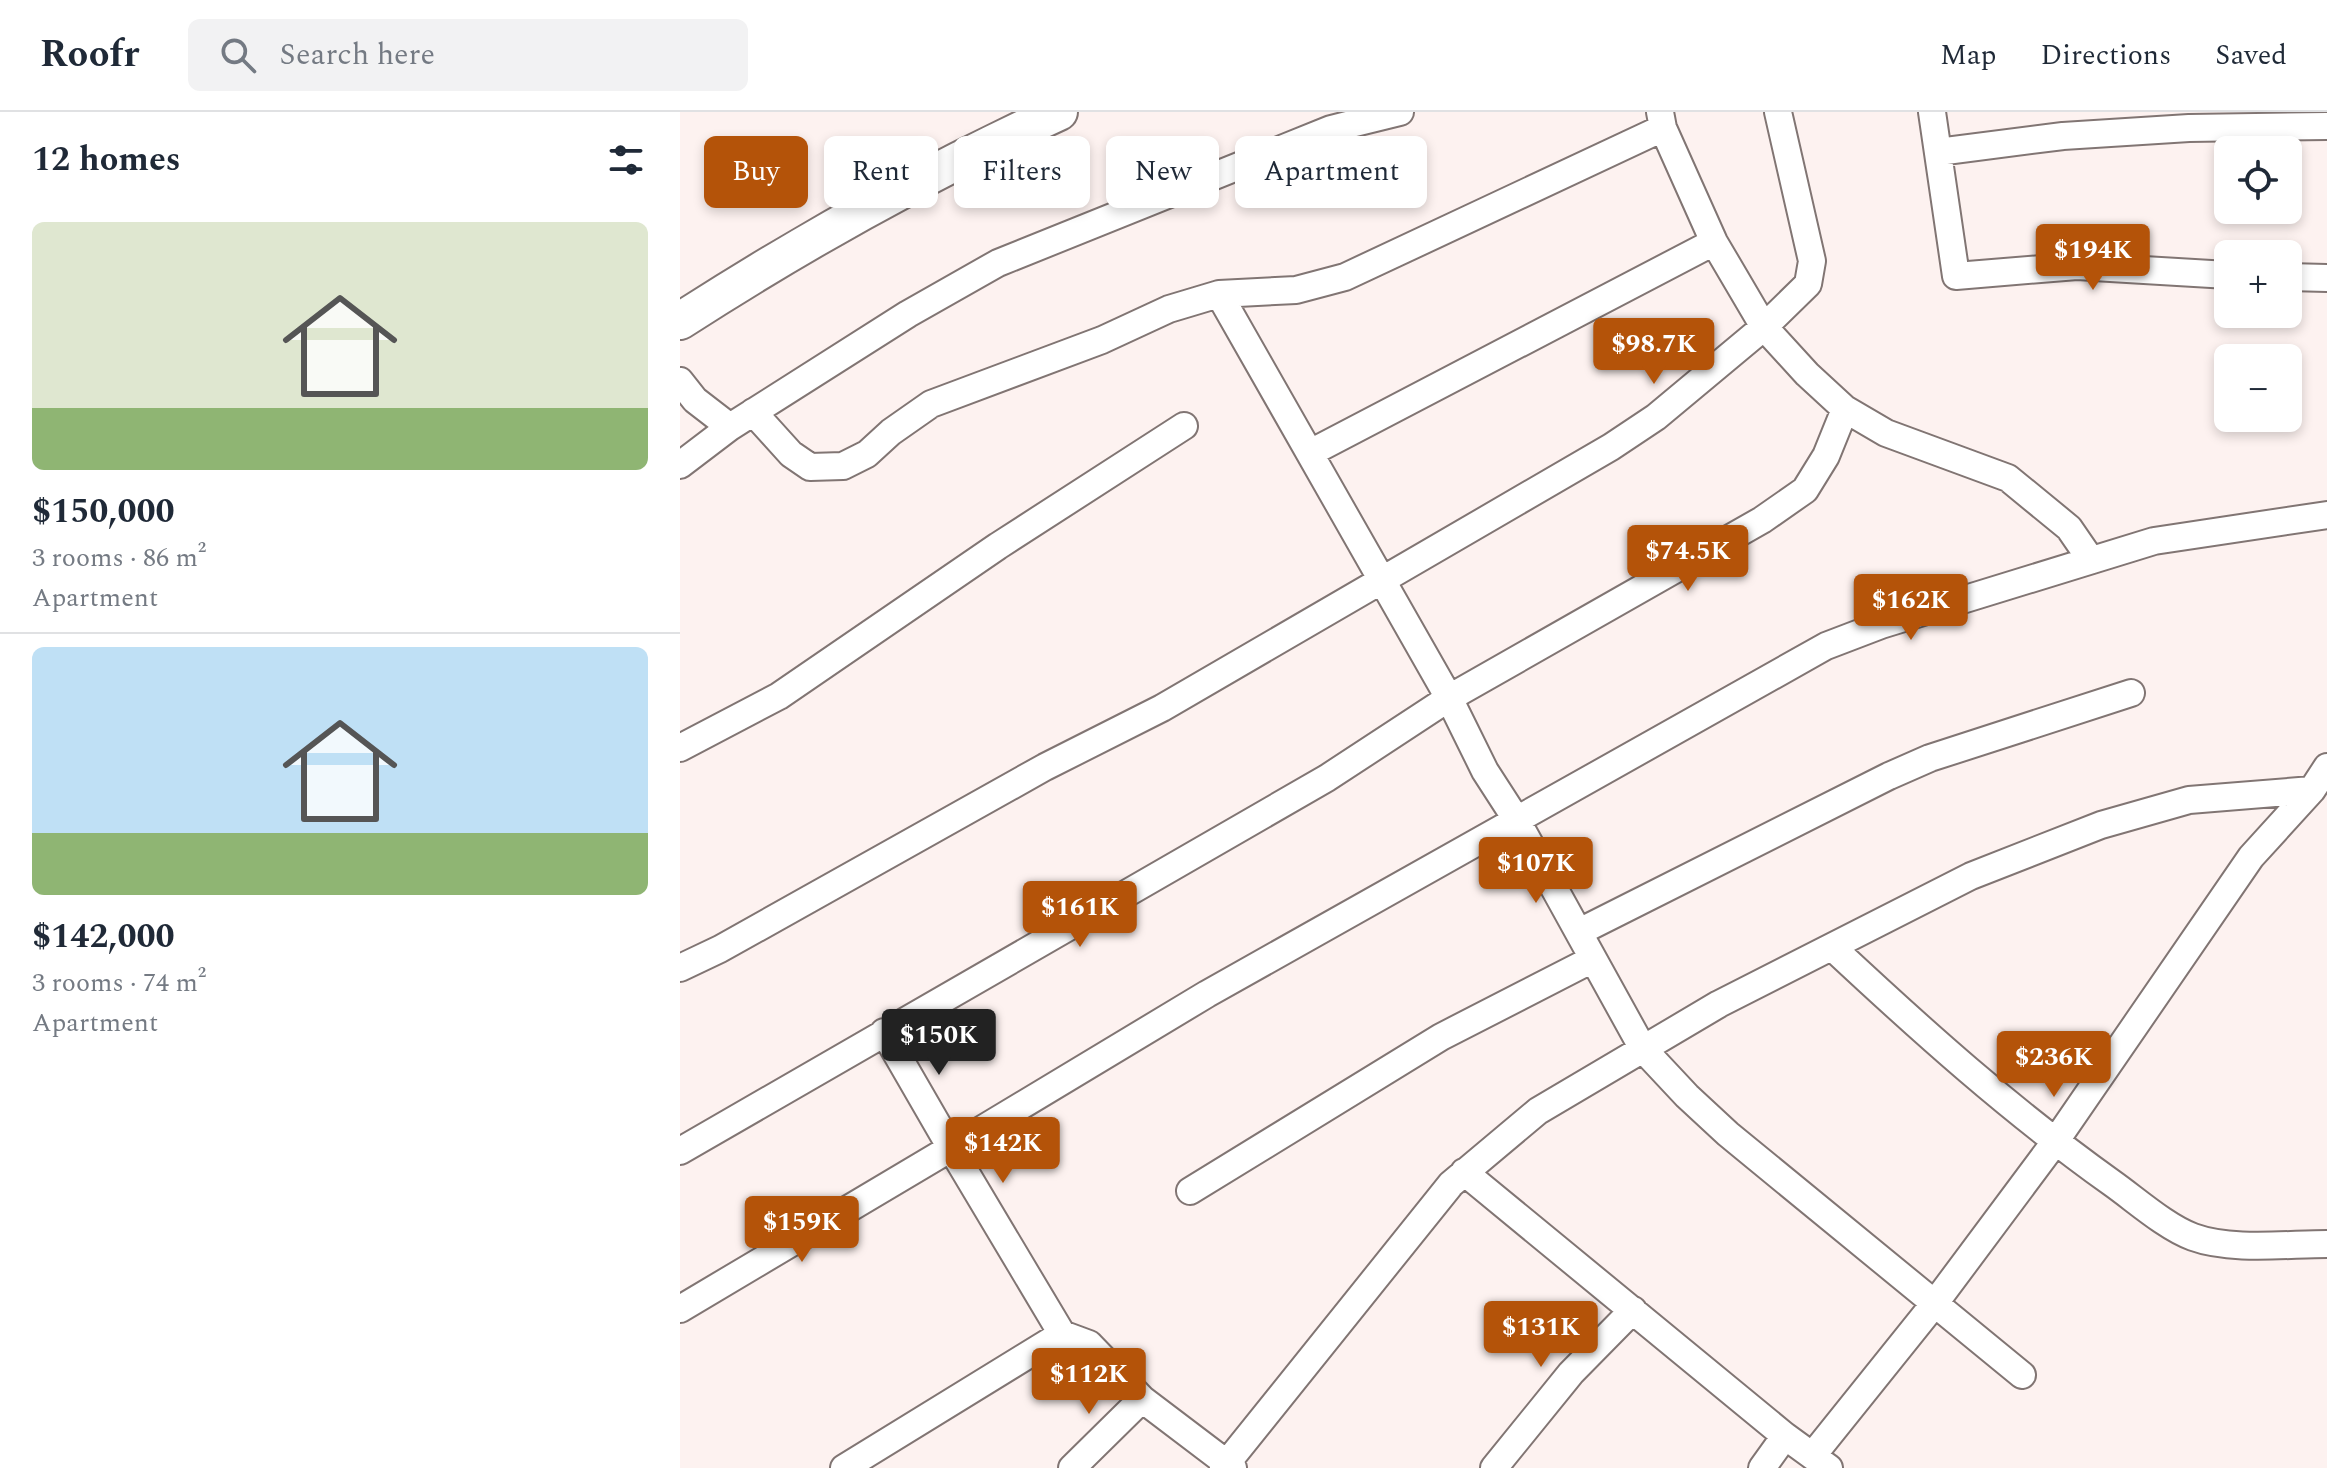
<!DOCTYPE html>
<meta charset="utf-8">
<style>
body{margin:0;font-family:Spectral,serif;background:#f2f2f3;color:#1f2937;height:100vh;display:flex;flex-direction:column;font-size:30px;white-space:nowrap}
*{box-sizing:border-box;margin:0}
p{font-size:26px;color:#747a83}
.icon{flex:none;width:44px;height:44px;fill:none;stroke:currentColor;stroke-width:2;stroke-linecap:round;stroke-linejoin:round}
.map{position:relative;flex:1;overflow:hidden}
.side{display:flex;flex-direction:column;background:#fff;width:680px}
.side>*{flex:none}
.hud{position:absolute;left:24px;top:24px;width:760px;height:72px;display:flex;gap:16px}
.controls{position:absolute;left:1534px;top:24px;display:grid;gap:16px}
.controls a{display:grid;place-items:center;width:88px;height:88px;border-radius:12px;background:#fff;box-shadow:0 4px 12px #0003;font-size:40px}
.price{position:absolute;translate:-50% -68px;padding:0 18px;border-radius:8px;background:#b45309;color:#fff;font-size:26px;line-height:52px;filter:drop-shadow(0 2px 4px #0008)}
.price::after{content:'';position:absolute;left:50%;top:48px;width:24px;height:18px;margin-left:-12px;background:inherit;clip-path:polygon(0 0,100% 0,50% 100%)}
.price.current{background:#222;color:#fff}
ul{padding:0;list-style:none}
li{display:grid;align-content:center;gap:16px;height:424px;padding:0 32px}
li+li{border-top:2px solid #e0e1e3}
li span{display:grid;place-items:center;height:248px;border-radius:12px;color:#555}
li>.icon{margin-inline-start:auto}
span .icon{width:144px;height:144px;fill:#fffc;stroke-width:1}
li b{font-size:34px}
h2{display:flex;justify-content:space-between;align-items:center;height:96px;padding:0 32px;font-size:34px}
.pill{padding:0 28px;border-radius:12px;background:#fff;box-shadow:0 4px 12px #0003;font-size:28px;line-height:72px}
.pill.current{background:#b45309;color:#fff}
header{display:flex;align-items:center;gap:48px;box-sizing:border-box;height:112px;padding:0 40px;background:#fff;border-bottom:2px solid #e0e1e3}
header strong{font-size:38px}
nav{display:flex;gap:44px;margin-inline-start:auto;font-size:28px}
.search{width:560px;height:72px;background:#f2f2f3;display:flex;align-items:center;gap:20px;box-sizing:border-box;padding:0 28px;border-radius:12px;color:#747a83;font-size:30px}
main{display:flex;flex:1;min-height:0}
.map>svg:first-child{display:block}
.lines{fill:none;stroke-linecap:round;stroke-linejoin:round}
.minor-casing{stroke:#817573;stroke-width:30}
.secondary-casing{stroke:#817573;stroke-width:40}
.minor{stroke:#fff;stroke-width:26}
.secondary{stroke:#fff;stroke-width:36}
</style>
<header>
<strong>Roofr</strong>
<div class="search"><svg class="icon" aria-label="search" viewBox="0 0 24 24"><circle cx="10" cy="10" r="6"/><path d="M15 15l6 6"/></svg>Search here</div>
<nav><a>Map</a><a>Directions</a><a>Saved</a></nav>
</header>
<main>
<section class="side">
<h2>12 homes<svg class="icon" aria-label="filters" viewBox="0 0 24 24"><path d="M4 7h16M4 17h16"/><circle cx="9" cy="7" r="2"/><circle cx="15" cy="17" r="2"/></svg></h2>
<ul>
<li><span style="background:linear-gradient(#dfe7d0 75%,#8fb573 0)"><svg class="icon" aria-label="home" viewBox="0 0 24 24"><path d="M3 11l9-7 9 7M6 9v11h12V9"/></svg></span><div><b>$150,000</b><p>3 rooms · 86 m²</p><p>Apartment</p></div></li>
<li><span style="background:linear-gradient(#bfe0f5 75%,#8fb573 0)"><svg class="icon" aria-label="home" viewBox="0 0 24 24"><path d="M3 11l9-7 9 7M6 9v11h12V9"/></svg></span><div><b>$142,000</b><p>3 rooms · 74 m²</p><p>Apartment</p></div></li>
</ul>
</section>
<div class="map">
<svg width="1647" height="1356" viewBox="0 0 1647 1356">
<rect width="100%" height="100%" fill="#fdf2f0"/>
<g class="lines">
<!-- minor casing -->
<g class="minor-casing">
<path id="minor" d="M980,0L983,16L1034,130L1084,215L1127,262L1165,297L1206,321L1328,366L1389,416L1411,448
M1252,0L1276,164L1397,154L1548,163
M1258,40L1383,24L1509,16L1647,14
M1608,165L1647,166
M539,182L769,586L805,659L836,707L963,937L1007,984L1048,1022L1342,1263
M0,269L15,288L50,315L228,202L318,151L651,17L720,0
M73,300L111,342L130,355L163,354L187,342L211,320L251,292L422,228L489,197L539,182L616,178L665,165L983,16
M630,341L1034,130
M0,353L50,315
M0,636L99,584L318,434L504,314
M899,820L1209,664L1250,646L1451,581
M1152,835C1243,920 1331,999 1432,1071C1456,1088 1486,1115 1513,1125C1551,1139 1607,1132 1647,1132
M0,856L40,837L365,655L482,596L931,335L976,305L1084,215L1128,172L1132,149L1098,0
M204,920L271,1036L527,882L1146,534L1201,513L1474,429L1647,403
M0,1039L647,666L769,586L1082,408L1125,378L1146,344L1165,297
M784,1060L1105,1324L1149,1356
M510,1079L761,925L913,847
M0,1197L271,1036L382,1222
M1133,1343L1255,1191L1375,1030L1571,745L1632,678L1647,655
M164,1356L382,1222L409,1232L462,1287L553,1356
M392,1356L462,1287
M543,1356L771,1072L858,999L1039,892L1291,764L1421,713L1509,688L1632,678
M814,1356L891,1261L953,1198
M1082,1356L1105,1324"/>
</g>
<!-- secondary casing -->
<g class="secondary-casing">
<path id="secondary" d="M0,209C121,131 248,60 379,0"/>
</g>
<!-- minor -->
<use href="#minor" class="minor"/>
<!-- secondary -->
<use href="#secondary" class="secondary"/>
</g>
</svg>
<div class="controls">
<a><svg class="icon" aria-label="locate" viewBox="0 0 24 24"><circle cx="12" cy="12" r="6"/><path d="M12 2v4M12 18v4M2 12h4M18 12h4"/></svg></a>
<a>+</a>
<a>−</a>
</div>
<b class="price" style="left:1413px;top:180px">$194K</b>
<b class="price" style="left:974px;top:274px">$98.7K</b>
<b class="price" style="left:1008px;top:481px">$74.5K</b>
<b class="price" style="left:1231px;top:530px">$162K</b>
<b class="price" style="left:856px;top:793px">$107K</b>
<b class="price" style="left:400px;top:837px">$161K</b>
<b class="price current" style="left:259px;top:965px">$150K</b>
<b class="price" style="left:1374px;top:987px">$236K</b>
<b class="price" style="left:323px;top:1073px">$142K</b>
<b class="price" style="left:122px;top:1152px">$159K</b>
<b class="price" style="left:861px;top:1257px">$131K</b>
<b class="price" style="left:409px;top:1304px">$112K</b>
<div class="hud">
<a class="pill current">Buy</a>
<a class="pill">Rent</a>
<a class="pill">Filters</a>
<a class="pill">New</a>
<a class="pill">Apartment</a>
</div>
</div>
</main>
